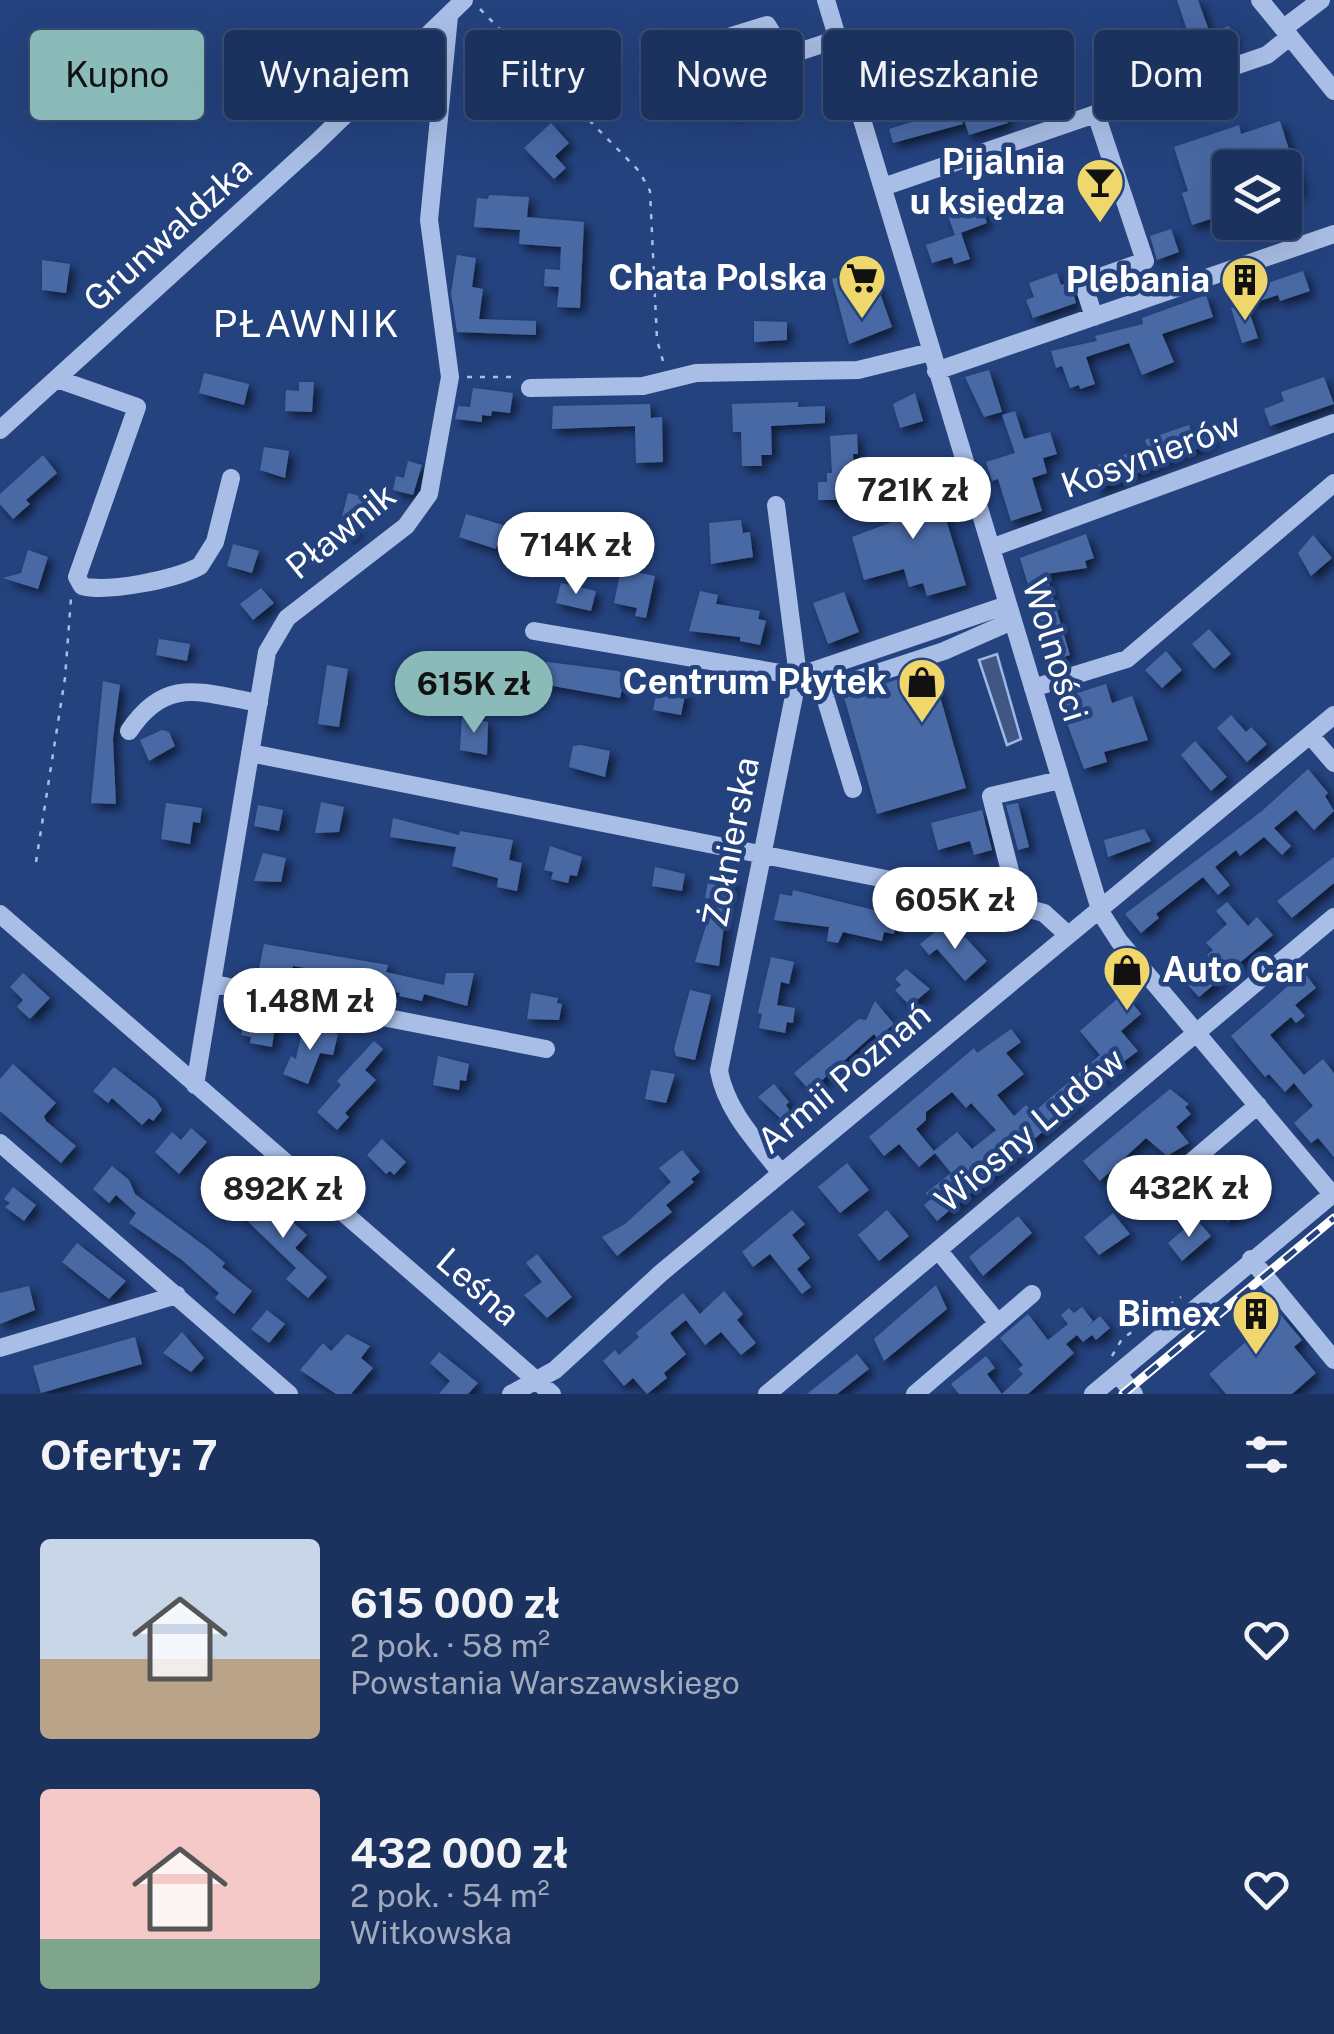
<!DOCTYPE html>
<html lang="pl">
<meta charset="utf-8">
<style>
body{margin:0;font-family:"Public Sans",sans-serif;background:#283e67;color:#f1f3f6;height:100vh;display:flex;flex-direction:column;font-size:38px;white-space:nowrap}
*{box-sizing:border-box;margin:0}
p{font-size:32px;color:#a0aabc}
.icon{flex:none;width:55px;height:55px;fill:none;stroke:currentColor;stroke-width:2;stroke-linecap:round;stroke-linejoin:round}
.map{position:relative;height:1394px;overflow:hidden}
.drawer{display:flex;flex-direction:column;background:#1b325e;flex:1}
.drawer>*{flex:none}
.top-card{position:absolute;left:30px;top:30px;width:1275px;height:90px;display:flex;gap:20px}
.buttons{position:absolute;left:1212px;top:150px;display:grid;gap:20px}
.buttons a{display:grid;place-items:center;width:90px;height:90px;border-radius:10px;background:#1b325e;box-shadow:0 10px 40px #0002,0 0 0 2px #394d73;font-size:50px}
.price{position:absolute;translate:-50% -85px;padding:0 22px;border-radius:35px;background:#fff;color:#222;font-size:32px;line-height:65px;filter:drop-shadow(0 2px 5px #0008)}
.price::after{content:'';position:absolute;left:50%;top:60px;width:30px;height:22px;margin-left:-15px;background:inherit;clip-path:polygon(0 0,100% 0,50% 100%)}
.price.on{background:#8bbbb9;color:#111}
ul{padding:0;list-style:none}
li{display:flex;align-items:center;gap:30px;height:250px;padding:0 40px}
li span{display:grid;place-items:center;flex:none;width:280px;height:200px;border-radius:10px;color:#555}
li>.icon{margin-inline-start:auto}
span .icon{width:120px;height:120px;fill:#fffc;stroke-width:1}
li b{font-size:42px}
h2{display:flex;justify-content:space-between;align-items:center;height:120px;padding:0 40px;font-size:42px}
.pill{padding:0 35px;border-radius:10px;background:#1b325e;box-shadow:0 10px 40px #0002,0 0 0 2px #394d73;font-size:35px;line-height:90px}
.pill.on{background:#8bbbb9;color:#111}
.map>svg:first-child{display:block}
.water{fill:#415783;stroke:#9db8e7;stroke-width:2.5}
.building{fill:#4869a5;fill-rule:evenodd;filter:url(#shadow)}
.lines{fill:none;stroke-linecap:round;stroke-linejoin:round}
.path{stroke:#a9bee6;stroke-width:2.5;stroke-dasharray:5 8;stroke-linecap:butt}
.minor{stroke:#a9bee6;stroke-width:18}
.rail-casing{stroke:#fff;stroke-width:9}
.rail{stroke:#24427e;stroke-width:5;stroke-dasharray:15;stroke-linecap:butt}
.labels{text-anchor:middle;stroke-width:9;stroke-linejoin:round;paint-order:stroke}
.poi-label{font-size:35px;font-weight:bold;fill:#fff;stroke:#24427e;text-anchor:end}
.street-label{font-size:35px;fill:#fff;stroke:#24427e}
.neighbourhood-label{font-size:38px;letter-spacing:2.5px;fill:#fff;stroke:#24427e}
</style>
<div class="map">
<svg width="1334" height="1394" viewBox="0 0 1334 1394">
<defs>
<filter id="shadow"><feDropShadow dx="5" dy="5" stdDeviation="5" flood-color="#0009"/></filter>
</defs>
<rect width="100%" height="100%" fill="#24427e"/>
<!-- water -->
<path class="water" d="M997,654L1021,739L1007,745L979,660Z"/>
<!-- building -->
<path class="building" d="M1177,0H1198L1210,33L1229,26L1236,45L1168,68L1161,49L1190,39Z
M739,66L752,109L729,116L717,73Z
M1000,96L1008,123L969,135L962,114L989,105L988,100Z
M955,98L963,124L893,143L889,129L932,116L940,112L938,103Z
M1280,121L1302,190L1285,195V168H1230V213L1192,225L1182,193L1188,191L1174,147L1239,125L1241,134Z
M551,123L569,143L555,156L566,168L554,179L524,148Z
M489,195L529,197L527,217L584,222L580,308L557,307L559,287L544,286L545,269L560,270L561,247L519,244L520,230L474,227L477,198L488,199Z
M981,206L987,223L955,235L947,213Z
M1171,229L1179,252L1157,260L1150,236Z
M961,233L970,259L954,264L952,257L932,263L926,245Z
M457,255L476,258L472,287L483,289L479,319L536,321V335L457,332L451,293Z
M42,260L70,264L66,293L42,290Z
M871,268L892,327L849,344L832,279Z
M1303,271L1310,291L1280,301L1278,295L1247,305L1258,338L1242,343L1231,308L1238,306L1231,285L1256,277L1259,286Z
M1057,273L1061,285L1070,282L1076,303L1033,318L1026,300L1034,297L1029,283Z
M1206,295L1213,317L1162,334L1174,362L1142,375L1129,343L1086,357L1095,384L1080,389L1079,385L1070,388L1062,366L1056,368L1051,351L1097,341L1095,336L1143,324L1142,318Z
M754,321L787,322V340L754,342Z
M989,370L1002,412L984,417L965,377Z
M204,373L249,384L244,405L199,393Z
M1324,377L1334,404L1270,426L1264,409L1284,401L1281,392Z
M299,382H314L312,412L285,411L286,390L299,391Z
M473,388L513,393L510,413L492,411L491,416L482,415V422L455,419L458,406L470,407Z
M915,393L923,421L900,428L893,404Z
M798,402V407L825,406V423L771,426L772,455H761L762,466H742L741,432H733L732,404Z
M650,404L651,418L662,417L663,462L636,463L635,426L552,429L553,406Z
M1015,411L1024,439L1050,432L1057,454L1043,458L1047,473L1032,478L1042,511L1011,521L998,479L992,481L986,462L1015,453L1002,415Z
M1189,425L1192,433L1208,428L1213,442L1098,489L1090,468L1147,446L1145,440Z
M857,434L858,454H853L857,500H818V482H827V473H832L830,436Z
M264,447L289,451L285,478L260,470Z
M43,455L57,473L26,500L30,504L13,519L0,504V494Z
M408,461L422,465L413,495L393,490L396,476L404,478Z
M926,470L938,508L942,506L966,585L927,596L923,583L909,587L904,569L864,580L852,537L908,516L897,479Z
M348,493L364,497L353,537L338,533Z
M466,514L503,525L496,549L459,537Z
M741,520L743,533L750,532L753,557L711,564L709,523Z
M1086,534L1094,558L1085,561L1087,568L1046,574L1070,655L1051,661L1020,558Z
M1313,535L1332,558L1311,576L1298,553Z
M233,544L259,551L252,573L227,566Z
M28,550L48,557L38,589L3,578L21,573Z
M621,569L655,576L646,618L635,616L637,608L614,603Z
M561,583L596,591L591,611L556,603Z
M261,588L274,603L253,620L240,604Z
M700,591L718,595L716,604L760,611L758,619L766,621L760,645L740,641V637L689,631Z
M844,592L859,632L828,644L813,603Z
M1209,629L1231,654L1214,669L1192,644Z
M159,639L190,644L187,661L156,655Z
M1166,651L1182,670L1162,688L1145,670Z
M540,661L618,671L625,676L620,698L536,683Z
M422,663L448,666L444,699L423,697Z
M327,665L348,669L339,727L318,724Z
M932,668L966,788L877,814L844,697Z
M103,681L120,685L113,739L116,804L91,803Z
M665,684L686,691L681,715L653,710L658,686L664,688Z
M1106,684L1112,703L1132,696L1148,740L1104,752L1107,762L1084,769L1058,699Z
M1231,715L1246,732L1251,727L1267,744L1247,762L1217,728Z
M462,717L488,722L487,755L460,750Z
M162,730L169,732L175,746L149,761L140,740Z
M1195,741L1227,777L1211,791L1181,755Z
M581,745L610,751L605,777L569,767L573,746Z
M1308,769L1328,793L1325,796L1334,811L1314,830L1296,810L1274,828L1291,846L1282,855L1264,837L1240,856L1236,850L1215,867L1230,885L1218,895L1203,877L1156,914L1159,918L1141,933L1125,914L1262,811Z
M321,802L344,807L339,832L315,833Z
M166,803L202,808L200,823L193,822L190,844L161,839Z
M1018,803L1029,847L1018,850L1006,805Z
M258,805L283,810L279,831L254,826Z
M982,810L992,850L974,855L970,841L938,850L931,823Z
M393,818L459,835L460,831L513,840L509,860L522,863L517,891L497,887L498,878L452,866L456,847L390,837Z
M1144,829L1151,841L1108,857L1104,840Z
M550,846L582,857L577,876L570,875L568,883L551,879L553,872L544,870Z
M263,853L286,858L281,882L254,881Z
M1334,857V883L1292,918L1277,901Z
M655,867L685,874L682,891L652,886Z
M709,876L735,882L727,902L719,966L695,962L714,899L705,898Z
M793,890L898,916L894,934L884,932L882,941L843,932L838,943L827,941L829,927L774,920L780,894L792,896Z
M1227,902L1248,926L1257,917L1273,935L1199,997L1186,983L1211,960L1207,955L1213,950L1206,943L1227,924L1216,911Z
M945,924L960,941L965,937L987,961L965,981L937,949L929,955L920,944Z
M264,944L388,965L386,972L444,985L446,973H474L467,1006L424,994L422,1001L399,996L400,993L320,980L322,971L293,966L291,975L259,969Z
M771,957L794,962L789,984L781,982L777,1005L795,1008L793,1023L787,1022L785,1033L759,1028L762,1014L758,1013Z
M906,969L930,989L910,1006L895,990L901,985L895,979Z
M1304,972L1316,988L1295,1005L1305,1016L1296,1023L1291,1017L1270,1035L1304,1075L1323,1059L1334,1073V1157L1318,1138L1311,1143L1294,1123L1313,1106L1294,1083L1285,1092L1269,1074L1265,1077L1231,1036Z
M23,973L50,998L30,1019L17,1007L23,1000L10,987Z
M690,990L711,995L695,1060L676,1056L674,1049Z
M531,993L558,998L557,1003L562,1004L559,1020L527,1019Z
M1124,993L1141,1014L1121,1031L1138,1051L1073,1099L1077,1103L937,1221L924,1205L931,1199L926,1193L951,1173L935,1153L919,1167L899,1144L884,1156L869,1137L974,1048L977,1053L1011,1029L1021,1042L1006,1053L1024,1074L997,1095L1014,1116L1026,1105L1033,1113L1100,1055L1080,1031ZM952,1092L966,1108L971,1103L996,1130L972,1149L957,1132L934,1151L916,1129L926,1120V1112Z
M875,1001L894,1024L877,1038L874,1034L810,1091L794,1073L859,1019L866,1020Z
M245,1015L276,1020L272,1047L250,1043L251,1037L241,1035Z
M303,1027L338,1034L333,1055L320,1053L308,1084L283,1074L291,1056L296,1059Z
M374,1041L383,1049L365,1070L376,1080L345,1113L349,1117L337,1130L317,1112L341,1085L337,1081Z
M438,1056L469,1064L466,1081L460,1080L459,1090L433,1085Z
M13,1064L56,1103L44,1116L46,1121L76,1146L61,1163L0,1111V1079Z
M114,1067L156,1100L162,1110L153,1121L149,1118L142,1125L112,1098L108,1103L93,1091Z
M651,1070L675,1074L666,1103L645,1099Z
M774,1084L789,1102L786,1105L790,1111L781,1119L758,1097Z
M1170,1089L1189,1104L1185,1107L1191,1114L1176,1127L1189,1143L1167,1156L1146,1138L1100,1181L1083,1161Z
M191,1128L207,1142L179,1174L155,1152L172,1132L181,1140Z
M382,1139L406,1162L394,1175L390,1171L386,1174L367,1155Z
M682,1150L700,1172L691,1179L694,1182L666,1205L672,1212L617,1256L602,1237L625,1224L671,1182L659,1168Z
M847,1163L869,1190L840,1213L818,1187Z
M112,1166L129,1180L135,1194L210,1250L225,1263L222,1267L252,1291L234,1314L215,1298L219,1293L182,1260L129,1223L136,1213L116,1195L109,1203L93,1189Z
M1210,1167L1217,1174L1228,1170L1237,1181L1244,1176L1257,1192L1228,1222L1199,1176Z
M13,1187L36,1205L24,1221L5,1207L10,1203L4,1199Z
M258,1190L307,1235L295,1248L327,1277L308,1298L286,1279L296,1268L238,1212Z
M792,1210L805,1224L792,1235L810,1258L797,1269L811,1287L802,1294L770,1254L753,1267L742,1252Z
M887,1210L909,1236L879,1261L858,1235Z
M1113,1213L1130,1234L1099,1255L1084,1237Z
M1018,1216L1032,1233L983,1276L969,1257Z
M1196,1219L1211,1236L1182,1261L1168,1243Z
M77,1243L126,1281L109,1299L62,1262Z
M537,1254L572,1297L547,1318L524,1295L542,1282L526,1263Z
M936,1285L947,1309L884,1361L874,1339Z
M29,1286L35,1310L0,1324V1293Z
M724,1291L743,1314L737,1320L756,1343L741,1355L721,1332L705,1345L686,1320L670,1333L686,1354L664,1373L667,1378L647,1394L633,1378L624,1386L603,1361L615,1350L619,1355L639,1337L636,1333L683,1293L700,1314Z
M1082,1307L1093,1321L1086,1328L1100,1316L1110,1328L1096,1340L1092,1335L1083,1342L1077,1335L1066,1344L1074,1353L1028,1394H959L951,1384L986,1356L995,1368L987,1374L1002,1394L1023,1374L1018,1369L1023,1365L1000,1338L1028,1314L1048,1340L1068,1324L1061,1315L1069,1308L1074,1313Z
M267,1310L285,1324L269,1343L251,1329Z
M1279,1313L1302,1340L1294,1347L1316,1373L1292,1394H1226L1209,1374Z
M182,1332L204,1358L191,1372L163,1353Z
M347,1334L370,1346L361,1358L373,1368L351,1394H336L300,1370L323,1343L331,1351Z
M135,1337L142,1364L41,1393L33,1366Z
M439,1352L478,1383L468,1394H439L450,1381L430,1363Z
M857,1354L869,1369L837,1394H807Z"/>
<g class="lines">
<!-- path -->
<path class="path" d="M480,9L639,171L650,191L657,340L663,361
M467,377H519
M36,862L65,678L71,598
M1112,1356L1122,1339L1181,1297"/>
<!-- minor -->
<path class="minor" d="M826,0L1101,913L1119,941L1332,1194
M1260,0L1334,91
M702,45L767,25L786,56L838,39
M883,187L1267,55L1287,39L1288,25L1321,0
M1094,317L1083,283L1145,261L1096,114
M936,371L1334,234
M57,379L137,407L77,577L82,586C108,593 176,579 200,566L215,542L231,478
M530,388L643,386L696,373L858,370L931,352
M0,430L316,143L464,0
M776,505L798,676L719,1071C727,1112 756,1141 781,1173
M991,548L1334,423
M534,631L798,676L1007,605
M1033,688L1127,659L1334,483
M129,731C166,675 202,693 259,703
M1310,735L1334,763
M250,753L1007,903L1044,913L1067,934
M853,789L825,697L828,689L944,651L1012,621
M1007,903L1012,879L991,796L1060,780
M0,914L552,1394
M214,984L546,1049
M195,1085L267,652L287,618L406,526L429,494L450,377L429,220L449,16
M0,1143L289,1394
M1155,1193L1258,1105
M938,1250L998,1323
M1251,1259L1334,1360
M0,1348L177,1295
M1118,1374L1134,1394
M511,1394L555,1370L661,1273L1334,715
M767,1394L1334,917
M915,1394L1032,1294
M1093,1394L1334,1193"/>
<!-- rail casing -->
<g class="rail-casing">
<path id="rail" d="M1123,1394L1334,1218"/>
</g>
<!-- rail -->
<use href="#rail" class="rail"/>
</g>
<!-- icons -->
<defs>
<g id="bar-pin" transform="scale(2.5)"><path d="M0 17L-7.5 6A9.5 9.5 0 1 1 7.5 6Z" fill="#f0d76c" stroke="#24427e"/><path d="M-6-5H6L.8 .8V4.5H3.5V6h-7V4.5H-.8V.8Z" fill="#111"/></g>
<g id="supermarket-pin" transform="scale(2.5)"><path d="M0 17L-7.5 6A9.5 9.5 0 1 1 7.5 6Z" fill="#f0d76c" stroke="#24427e"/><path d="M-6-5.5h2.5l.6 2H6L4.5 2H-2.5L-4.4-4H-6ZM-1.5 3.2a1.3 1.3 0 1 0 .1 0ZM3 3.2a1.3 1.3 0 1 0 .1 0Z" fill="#111"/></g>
<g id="building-pin" transform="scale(2.5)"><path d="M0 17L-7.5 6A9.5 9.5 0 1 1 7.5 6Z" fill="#f0d76c" stroke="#24427e"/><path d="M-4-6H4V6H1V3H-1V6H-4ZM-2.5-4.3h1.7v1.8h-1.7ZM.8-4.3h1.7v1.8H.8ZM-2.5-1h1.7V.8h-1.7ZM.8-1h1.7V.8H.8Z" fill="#111"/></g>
<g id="shop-pin" transform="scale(2.5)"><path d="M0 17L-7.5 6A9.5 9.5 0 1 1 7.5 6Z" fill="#f0d76c" stroke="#24427e"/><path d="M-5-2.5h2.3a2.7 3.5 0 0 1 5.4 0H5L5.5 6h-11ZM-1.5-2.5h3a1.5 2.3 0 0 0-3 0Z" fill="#111"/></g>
</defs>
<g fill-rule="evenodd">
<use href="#bar-pin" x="1100" y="182"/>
<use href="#supermarket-pin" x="862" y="278"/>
<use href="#building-pin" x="1245" y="280"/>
<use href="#shop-pin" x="922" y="682"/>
<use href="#shop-pin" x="1127" y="970"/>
<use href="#building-pin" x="1256" y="1314"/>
</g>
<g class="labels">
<!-- poi labels -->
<g class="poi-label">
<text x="1065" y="174">Pijalnia<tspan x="1065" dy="40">u księdza</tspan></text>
<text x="827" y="290">Chata Polska</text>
<text x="1210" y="292">Plebania</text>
<text x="887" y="694">Centrum Płytek</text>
<text x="1162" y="982" text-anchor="start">Auto Car</text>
<text x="1221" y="1326">Bimex</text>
</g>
<!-- street labels -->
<g class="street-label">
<text transform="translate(168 234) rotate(-42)" y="12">Grunwaldzka</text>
<text transform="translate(1151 455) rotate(-20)" y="12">Kosynierów</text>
<text transform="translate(341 531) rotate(-39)" y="12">Pławnik</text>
<text transform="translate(1055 650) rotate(73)" y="12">Wolności</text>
<text transform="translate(731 842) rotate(-79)" y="12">Żołnierska</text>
<text transform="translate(844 1078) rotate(-40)" y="12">Armii Poznań</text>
<text transform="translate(1030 1130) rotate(-40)" y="12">Wiosny Ludów</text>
<text transform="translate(478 1287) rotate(41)" y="12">Leśna</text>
</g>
<!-- neighbourhood labels -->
<g class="neighbourhood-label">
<text x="307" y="337">PŁAWNIK</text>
</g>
</g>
</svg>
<div class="buttons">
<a><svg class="icon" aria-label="layers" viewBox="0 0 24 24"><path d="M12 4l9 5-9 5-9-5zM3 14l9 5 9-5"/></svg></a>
</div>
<b class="price" style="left:913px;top:542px">721K zł</b>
<b class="price" style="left:576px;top:597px">714K zł</b>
<b class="price on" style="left:474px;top:736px">615K zł</b>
<b class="price" style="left:955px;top:952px">605K zł</b>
<b class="price" style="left:310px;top:1053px">1.48M zł</b>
<b class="price" style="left:1189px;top:1240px">432K zł</b>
<b class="price" style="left:283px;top:1241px">892K zł</b>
<div class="top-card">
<a class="pill on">Kupno</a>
<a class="pill">Wynajem</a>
<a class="pill">Filtry</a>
<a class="pill">Nowe</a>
<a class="pill">Mieszkanie</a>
<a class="pill">Dom</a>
</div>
</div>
<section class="drawer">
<h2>Oferty: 7<svg class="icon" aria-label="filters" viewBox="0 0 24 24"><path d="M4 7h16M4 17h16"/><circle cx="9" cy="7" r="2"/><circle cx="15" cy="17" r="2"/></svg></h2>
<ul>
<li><span style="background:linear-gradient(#c9d6e8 60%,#b9a48a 0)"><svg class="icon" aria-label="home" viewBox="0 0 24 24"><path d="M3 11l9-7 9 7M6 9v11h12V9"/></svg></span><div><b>615 000 zł</b><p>2 pok. · 58 m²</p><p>Powstania Warszawskiego</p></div><svg class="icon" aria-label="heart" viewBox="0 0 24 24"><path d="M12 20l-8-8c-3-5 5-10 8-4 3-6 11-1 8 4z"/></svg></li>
<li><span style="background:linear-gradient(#f6c9c9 75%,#7fa58c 0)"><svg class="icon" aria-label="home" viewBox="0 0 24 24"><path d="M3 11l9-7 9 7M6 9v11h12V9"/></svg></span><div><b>432 000 zł</b><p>2 pok. · 54 m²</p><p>Witkowska</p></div><svg class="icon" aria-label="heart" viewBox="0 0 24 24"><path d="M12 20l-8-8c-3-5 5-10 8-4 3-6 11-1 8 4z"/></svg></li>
</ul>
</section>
